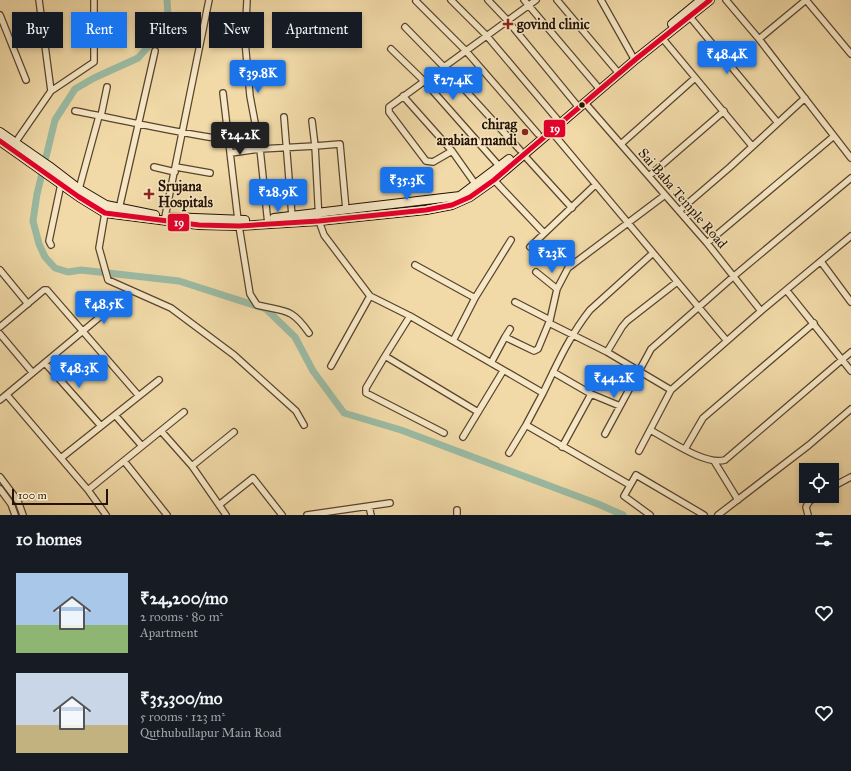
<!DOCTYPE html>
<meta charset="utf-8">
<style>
body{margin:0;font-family:"IM FELL Great Primer",serif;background:#20242c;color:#f1f3f6;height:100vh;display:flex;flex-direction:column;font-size:15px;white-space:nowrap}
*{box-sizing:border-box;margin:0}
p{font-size:13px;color:#9ea1a6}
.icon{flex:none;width:22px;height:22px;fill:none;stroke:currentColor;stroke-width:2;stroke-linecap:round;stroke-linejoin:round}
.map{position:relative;height:515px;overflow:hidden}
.details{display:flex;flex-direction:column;background:#171b24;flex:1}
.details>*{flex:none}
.top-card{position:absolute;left:12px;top:12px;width:400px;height:36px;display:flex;gap:8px}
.buttons{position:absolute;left:799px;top:463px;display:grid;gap:8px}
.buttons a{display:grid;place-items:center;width:40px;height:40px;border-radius:0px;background:#171b24;box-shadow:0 2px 6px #0003;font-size:20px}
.scale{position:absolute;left:12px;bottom:10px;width:96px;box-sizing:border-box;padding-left:4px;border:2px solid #261202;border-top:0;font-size:11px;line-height:14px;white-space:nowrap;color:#261202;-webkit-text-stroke:3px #f6e7c6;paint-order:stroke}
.price{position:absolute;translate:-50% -34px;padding:0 9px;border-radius:4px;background:#1a73e8;color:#fff;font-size:13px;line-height:26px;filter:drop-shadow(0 1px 2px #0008)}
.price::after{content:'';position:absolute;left:50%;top:24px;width:12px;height:9px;margin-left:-6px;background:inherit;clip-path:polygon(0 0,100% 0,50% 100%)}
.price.selected{background:#222;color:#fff}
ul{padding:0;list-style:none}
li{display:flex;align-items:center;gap:12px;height:100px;padding:0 16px}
li span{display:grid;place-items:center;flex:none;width:112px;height:80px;border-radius:0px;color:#555}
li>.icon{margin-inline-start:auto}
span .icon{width:48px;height:48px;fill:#fffc;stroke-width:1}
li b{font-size:17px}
h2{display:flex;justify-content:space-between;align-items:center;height:48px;padding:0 16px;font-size:17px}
.tag{padding:0 14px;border-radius:0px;background:#171b24;box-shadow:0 2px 6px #0003;font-size:14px;line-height:36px}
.tag.selected{background:#1a73e8;color:#fff}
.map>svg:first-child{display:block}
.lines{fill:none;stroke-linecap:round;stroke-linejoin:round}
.canal{stroke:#9bbba4;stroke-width:7}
.minor-casing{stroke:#59442c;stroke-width:8}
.secondary-casing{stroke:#261202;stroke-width:10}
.minor{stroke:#f6e7c6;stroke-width:5.5}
.secondary{stroke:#f6e7c6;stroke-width:8}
.bus-1-casing{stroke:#f6e7c6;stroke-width:8}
.bus-1{stroke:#e4002b;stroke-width:5}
.poi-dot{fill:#8f2418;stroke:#f6e7c6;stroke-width:1.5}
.bus-dot{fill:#261202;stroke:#f6e7c6;stroke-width:1.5}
.labels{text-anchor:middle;stroke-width:3;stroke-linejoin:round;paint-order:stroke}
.poi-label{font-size:14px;font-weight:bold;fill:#261202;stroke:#f6e7c6;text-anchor:start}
.street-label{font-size:14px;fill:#261202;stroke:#f6e7c6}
.line-badge{stroke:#f6e7c6;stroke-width:1.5}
.badge-label{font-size:11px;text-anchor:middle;font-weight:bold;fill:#fff}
</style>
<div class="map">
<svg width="851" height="515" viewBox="0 0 851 515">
<rect width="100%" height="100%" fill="#f1daa8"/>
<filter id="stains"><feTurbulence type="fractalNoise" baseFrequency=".005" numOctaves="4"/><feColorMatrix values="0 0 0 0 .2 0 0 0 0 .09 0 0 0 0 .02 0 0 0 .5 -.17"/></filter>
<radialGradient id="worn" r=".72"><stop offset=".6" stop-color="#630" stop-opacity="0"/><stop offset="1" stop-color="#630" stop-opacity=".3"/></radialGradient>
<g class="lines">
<!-- canal -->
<path class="canal" d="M167,0L168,15L165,28L138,58L94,78L75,89L55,120L37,194L33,221L39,244L45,257L55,268L68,272L81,270L179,281L266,309L295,337L313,371L344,413L401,430L598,504L623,515"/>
<!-- minor casing -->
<g class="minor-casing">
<path id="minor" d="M451,0L486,35L557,119
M488,0L507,20L576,104
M524,0L597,86
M557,0L616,70
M601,0L633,57
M726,0L759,39L851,158
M806,0L851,54
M416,1L466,51L538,134
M0,15L26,80
M690,17L778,123
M405,27L444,67L520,150
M162,36L200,44
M233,38H245
M663,39L752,146
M759,39L806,0
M391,49L424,81L500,167
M51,91L94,62V0
M223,93L238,220
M403,96L452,151L476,185
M585,103L707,243L761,311
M75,111C127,121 177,133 228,140
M101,116L107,87
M284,117L292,216
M312,121L315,146L340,144L346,210
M551,131L727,341
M15,143L51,91L39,0
M621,144L695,78
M452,151L433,162L426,161L389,112V107L536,0
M231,153L260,149L250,96L245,41L247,0
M523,154L572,208
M154,167L175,172
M176,167L210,173
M649,176L724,111
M494,180L544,233
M79,189L99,116
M119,209L155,51
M679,211L730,167L805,98
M105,213L99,248L108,280L171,308L234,355L296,411L304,425
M165,217L209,0
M268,224L260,149L315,146L319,221L324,235L370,296
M239,226L250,294L257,305C285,312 291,307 309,333
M707,243L834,136
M51,245L49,241L61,184
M530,247L595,185
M822,263L851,302
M415,265L475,298
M0,270L28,304
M536,272L557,289
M787,291L851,371
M515,302L550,320
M549,323L607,352L622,327L627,321L677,282
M0,327L44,290H47L139,396
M0,334L32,372
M505,337L510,329
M453,341L475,298L511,240
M607,352L671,390
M385,356L410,316
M45,363L101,426
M491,363L505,337L534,351L538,349L550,320L557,289L568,268L665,195
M331,366L370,296L410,316L543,393L526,425L630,485
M553,372L591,394
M543,393C557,364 570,335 590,310L653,253
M7,395L88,490L106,515
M0,400L113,306
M115,415L142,446
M650,430C668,439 705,466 725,460L851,352
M161,431L192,466L226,515
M444,433L366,393V388L385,356L478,412
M605,434L651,349L734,276L851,178
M463,437L503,371
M562,447L591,394L620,406
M685,449L703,418L814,323
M639,451L671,390L761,311L851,236
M509,453L526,425
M61,458L159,380
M124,461L167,515
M714,461L738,500
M192,466L234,432
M0,477L18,501L23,515
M832,487L851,477
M0,489L11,504L15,515
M88,490L184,412
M219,505L253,478L282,515
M369,506L371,515
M457,510V515
M307,515L390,503
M650,515L624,496L636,475L704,515
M718,515L809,445L851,409
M808,515L806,507L809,502L816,496"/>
</g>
<!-- secondary casing -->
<g class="secondary-casing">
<path id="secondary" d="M672,24L700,1
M0,132L49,166L79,189L106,205L155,215
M0,141L79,197L105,213L199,225L239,226L319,221L426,210L452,205L470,197L494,180L636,59L710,0
M169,217L245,220
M274,218L460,196L509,159"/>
</g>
<!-- minor -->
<use href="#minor" class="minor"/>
<!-- secondary -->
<use href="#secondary" class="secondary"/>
<!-- bus-1 casing -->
<g class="bus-1-casing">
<path id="bus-1" d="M0,141L79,197L105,213L199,225L239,226L319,221L426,210L452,205L470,197L494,180L636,59L710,0"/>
</g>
<!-- bus-1 -->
<use href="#bus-1" class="bus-1"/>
</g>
<!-- markers -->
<g class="poi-dot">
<path d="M506 18h4v4h4v4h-4v4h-4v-4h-4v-4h4z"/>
<circle cx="525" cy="132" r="4"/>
<path d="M147 188h4v4h4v4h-4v4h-4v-4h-4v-4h4z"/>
</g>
<circle class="bus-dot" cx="582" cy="105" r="3.5"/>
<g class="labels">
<!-- poi labels -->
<g class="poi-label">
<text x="517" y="29">govind clinic</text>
<text x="517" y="129" text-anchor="end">chirag<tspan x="517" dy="16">arabian mandi</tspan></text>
<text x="158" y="191">Srujana<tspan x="158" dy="16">Hospitals</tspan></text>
</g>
<!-- street labels -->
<g class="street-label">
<text transform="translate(683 198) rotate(49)" y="5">Sai Baba Temple Road</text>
</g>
</g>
<g class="line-badge">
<rect x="543" y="119" width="23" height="19" rx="4" fill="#e4002b"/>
<rect x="167" y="213" width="23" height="19" rx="4" fill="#e4002b"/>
</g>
<g class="badge-label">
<text x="555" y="132">19</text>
<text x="179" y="226">19</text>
</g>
<rect width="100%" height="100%" filter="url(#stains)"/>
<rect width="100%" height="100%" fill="url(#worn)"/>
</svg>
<div class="buttons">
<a><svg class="icon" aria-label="locate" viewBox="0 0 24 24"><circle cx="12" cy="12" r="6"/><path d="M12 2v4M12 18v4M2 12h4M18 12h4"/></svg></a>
</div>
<div class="scale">100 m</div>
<b class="price" style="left:727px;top:75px">₹48.4K</b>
<b class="price" style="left:258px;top:94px">₹39.8K</b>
<b class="price" style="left:453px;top:101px">₹27.4K</b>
<b class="price selected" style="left:240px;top:156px">₹24.2K</b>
<b class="price" style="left:407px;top:201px">₹35.3K</b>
<b class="price" style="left:278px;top:213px">₹28.9K</b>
<b class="price" style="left:552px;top:274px">₹23K</b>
<b class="price" style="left:104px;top:325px">₹48.5K</b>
<b class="price" style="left:79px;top:389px">₹48.3K</b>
<b class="price" style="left:614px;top:399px">₹44.2K</b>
<div class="top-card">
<a class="tag">Buy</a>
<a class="tag selected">Rent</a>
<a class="tag">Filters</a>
<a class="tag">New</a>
<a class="tag">Apartment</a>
</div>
</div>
<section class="details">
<h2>10 homes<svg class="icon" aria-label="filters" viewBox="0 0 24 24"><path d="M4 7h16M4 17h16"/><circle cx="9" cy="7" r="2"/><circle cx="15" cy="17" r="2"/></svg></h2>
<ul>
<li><span style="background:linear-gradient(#a9c7e8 65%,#8fb573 0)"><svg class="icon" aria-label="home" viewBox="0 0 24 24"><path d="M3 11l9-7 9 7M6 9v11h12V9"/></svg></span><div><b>₹24,200/mo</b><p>2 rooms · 80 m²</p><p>Apartment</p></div><svg class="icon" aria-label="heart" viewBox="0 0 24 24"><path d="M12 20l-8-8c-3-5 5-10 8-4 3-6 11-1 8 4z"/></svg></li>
<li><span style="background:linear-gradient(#c9d6e8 65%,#c2b280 0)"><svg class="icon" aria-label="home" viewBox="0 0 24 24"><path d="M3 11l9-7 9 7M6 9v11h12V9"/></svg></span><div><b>₹35,300/mo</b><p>5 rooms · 123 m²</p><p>Quthubullapur Main Road</p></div><svg class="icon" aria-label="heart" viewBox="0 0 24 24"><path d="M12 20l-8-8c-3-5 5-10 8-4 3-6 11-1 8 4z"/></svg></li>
</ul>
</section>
